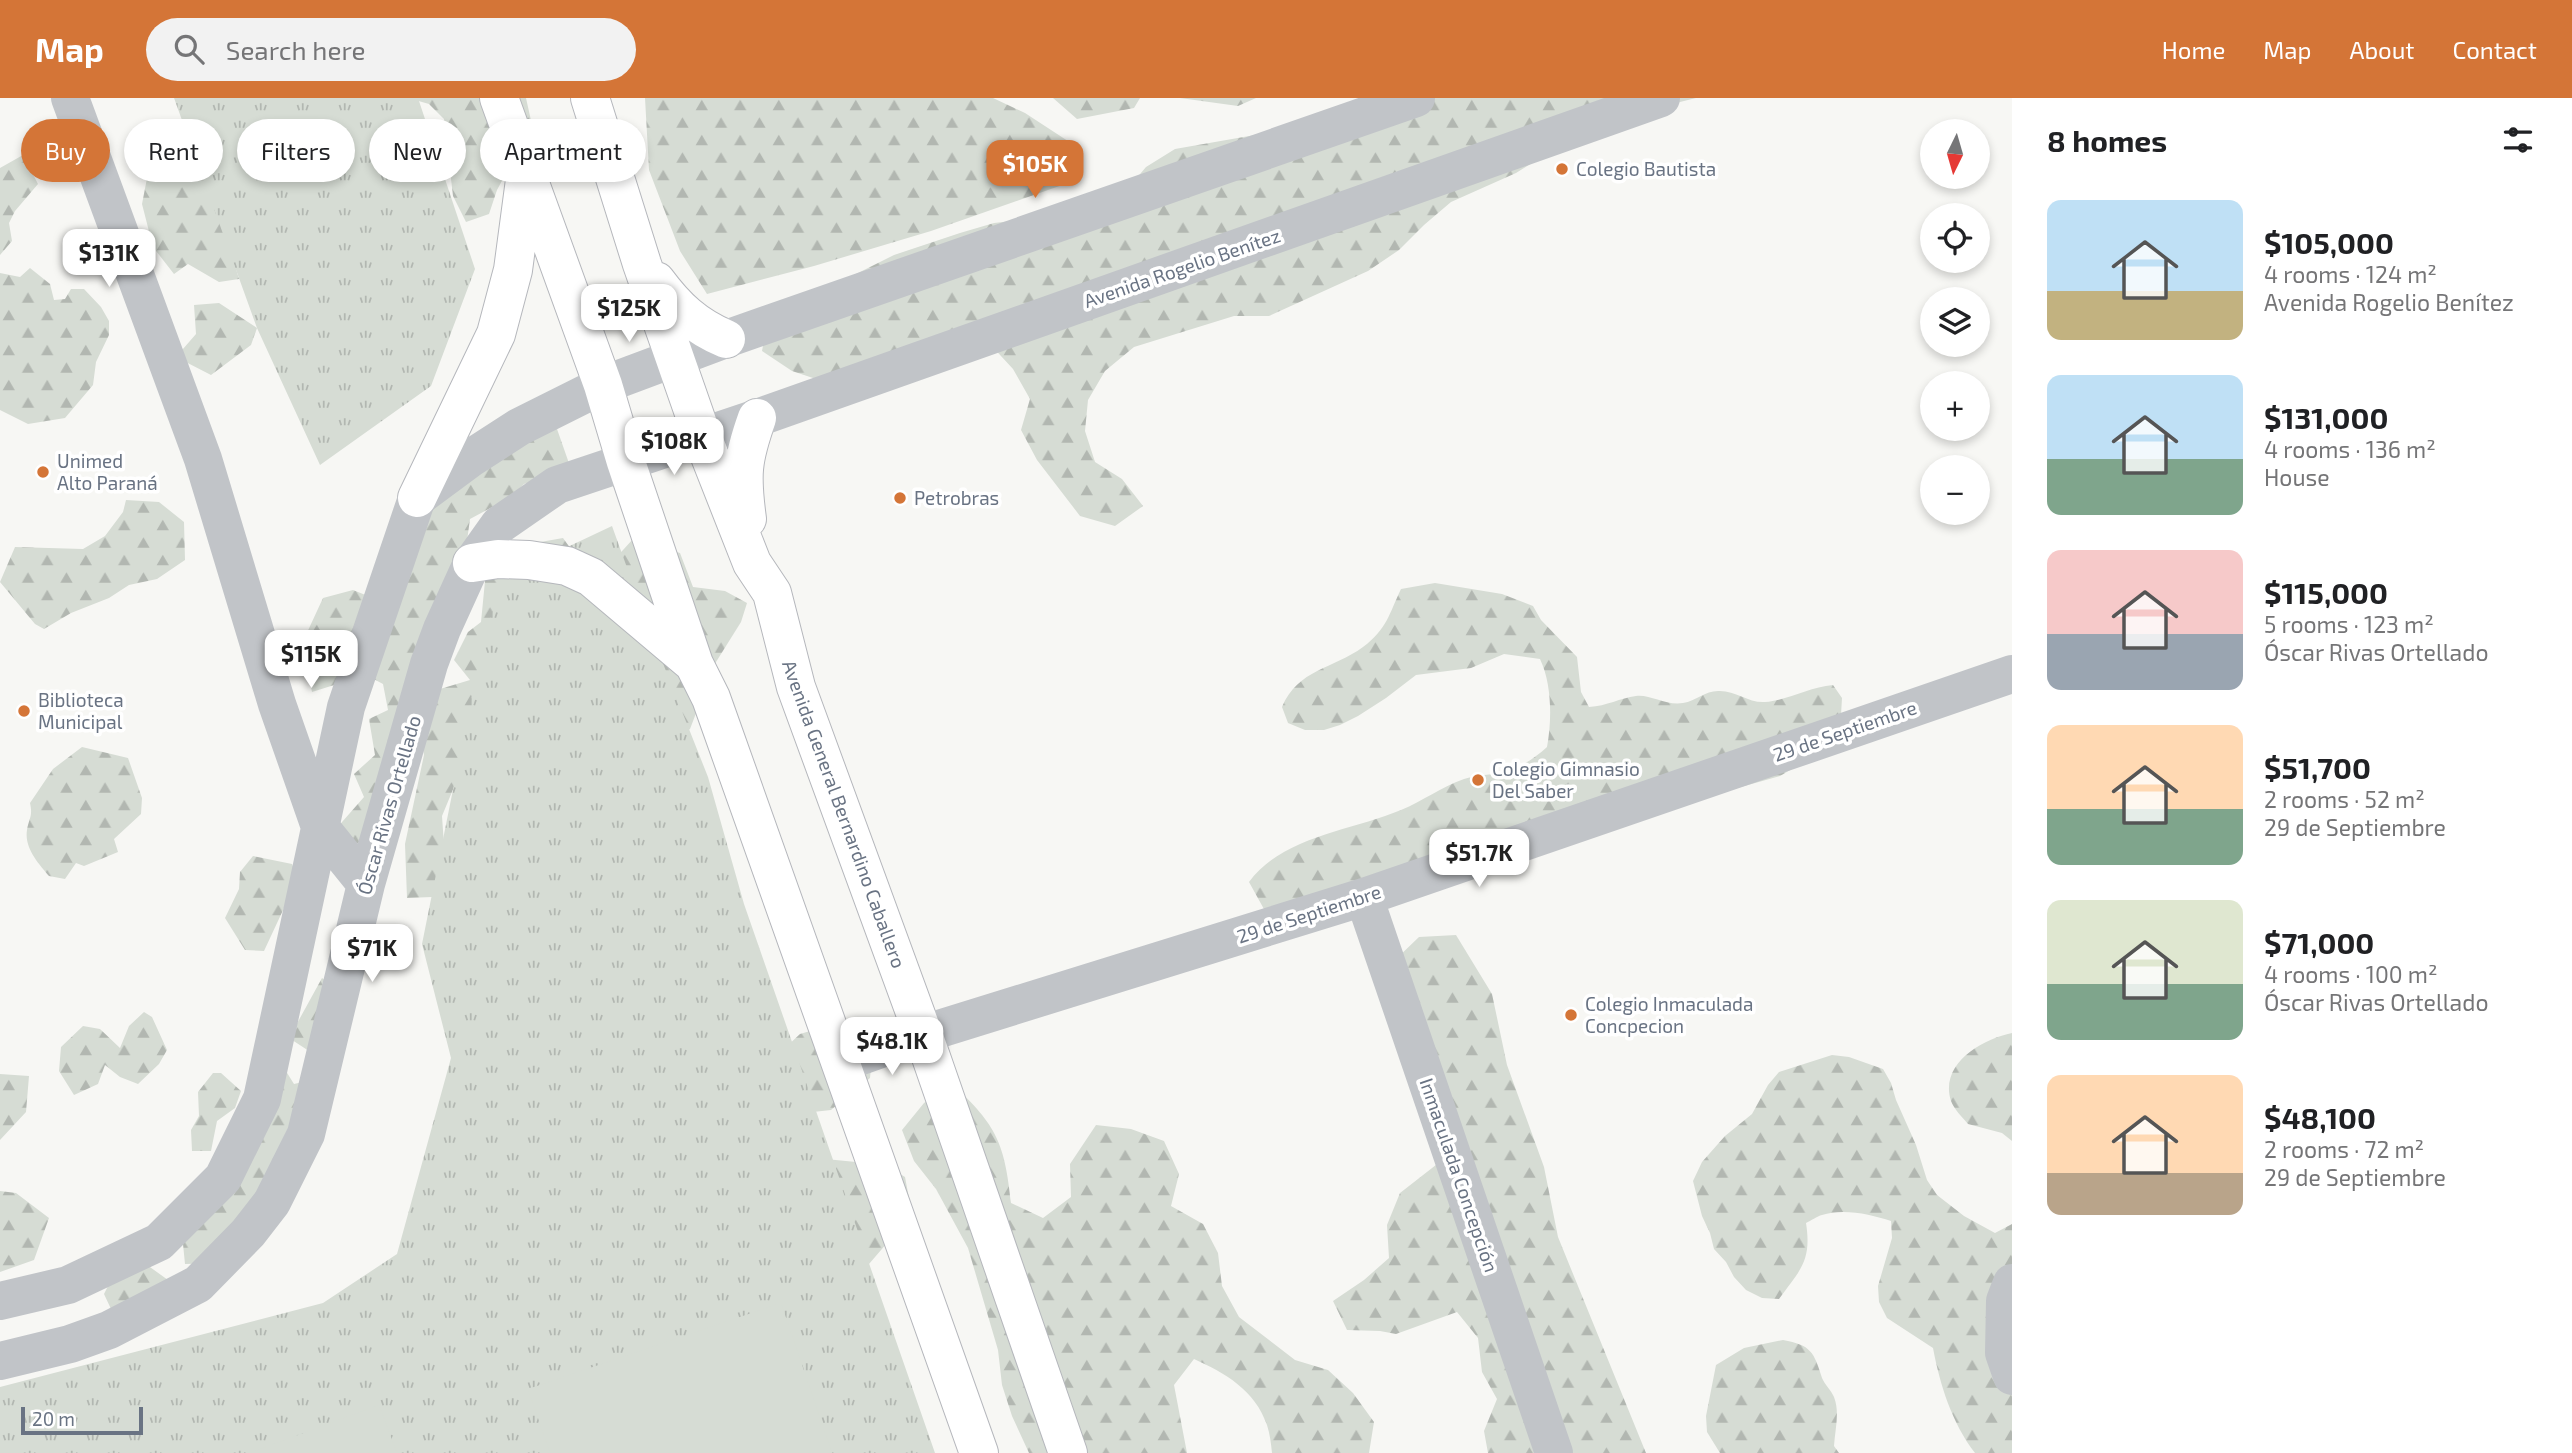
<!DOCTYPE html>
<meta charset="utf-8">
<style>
body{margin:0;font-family:"Exo 2",sans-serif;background:#f2f2f2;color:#202124;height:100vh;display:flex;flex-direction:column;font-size:26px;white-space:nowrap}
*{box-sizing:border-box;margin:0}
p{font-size:23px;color:#757577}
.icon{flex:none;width:38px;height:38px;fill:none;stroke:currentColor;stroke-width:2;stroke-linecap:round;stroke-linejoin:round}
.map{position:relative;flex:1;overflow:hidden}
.panel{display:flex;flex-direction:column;background:#fff;width:560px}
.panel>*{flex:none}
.guide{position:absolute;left:21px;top:21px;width:665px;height:63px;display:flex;gap:14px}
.needle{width:46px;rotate:185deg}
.buttons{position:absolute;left:1920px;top:21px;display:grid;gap:14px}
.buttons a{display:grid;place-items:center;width:70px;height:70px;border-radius:50%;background:#fff;box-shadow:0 4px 10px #0003;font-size:35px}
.scale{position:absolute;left:21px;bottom:18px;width:122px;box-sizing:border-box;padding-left:7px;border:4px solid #697383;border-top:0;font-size:19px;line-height:24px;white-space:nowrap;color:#697383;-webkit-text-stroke:5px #fff;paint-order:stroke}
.price{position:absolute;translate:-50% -60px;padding:0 16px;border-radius:14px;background:#fff;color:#222;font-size:23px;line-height:46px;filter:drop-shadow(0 2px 4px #0008)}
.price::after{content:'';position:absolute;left:50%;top:42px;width:21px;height:16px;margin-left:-10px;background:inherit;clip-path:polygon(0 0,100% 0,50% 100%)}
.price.on{background:#d47537;color:#fff}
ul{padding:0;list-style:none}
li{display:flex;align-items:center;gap:21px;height:175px;padding:0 35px}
li span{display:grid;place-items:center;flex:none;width:196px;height:140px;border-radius:14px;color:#555}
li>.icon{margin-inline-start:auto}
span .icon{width:84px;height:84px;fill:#fffc;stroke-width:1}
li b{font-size:30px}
h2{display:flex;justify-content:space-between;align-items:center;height:84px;padding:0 35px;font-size:30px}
.chip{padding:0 24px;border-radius:32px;background:#fff;box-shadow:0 4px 10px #0003;font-size:24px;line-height:63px}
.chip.on{background:#d47537;color:#fff}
header{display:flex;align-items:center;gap:42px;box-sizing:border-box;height:98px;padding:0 35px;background:#d47537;color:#fff}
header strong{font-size:33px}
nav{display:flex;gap:38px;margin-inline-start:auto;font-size:24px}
.search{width:490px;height:63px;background:#f2f2f2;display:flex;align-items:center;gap:18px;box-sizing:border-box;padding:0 24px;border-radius:38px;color:#757577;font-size:26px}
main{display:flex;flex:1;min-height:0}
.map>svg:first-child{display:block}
.forest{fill:url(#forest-firs)}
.park{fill:url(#park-tufts)}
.garden{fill:#d6dcd4}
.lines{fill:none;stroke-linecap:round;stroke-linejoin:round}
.major-casing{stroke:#b5b7bc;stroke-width:40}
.minor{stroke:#c1c4c8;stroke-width:38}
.major{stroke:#fff;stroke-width:38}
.poi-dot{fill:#d47537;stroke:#fff;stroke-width:2.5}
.labels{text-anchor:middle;stroke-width:7;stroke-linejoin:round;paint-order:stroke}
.poi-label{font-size:19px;fill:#697383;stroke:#fff;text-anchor:start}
.street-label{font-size:19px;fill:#697383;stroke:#fff}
</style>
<header>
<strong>Map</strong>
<div class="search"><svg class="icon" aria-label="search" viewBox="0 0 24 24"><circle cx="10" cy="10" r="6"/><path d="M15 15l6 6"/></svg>Search here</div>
<nav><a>Home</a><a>Map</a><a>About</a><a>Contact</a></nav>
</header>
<main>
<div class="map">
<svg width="2012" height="1355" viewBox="0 0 2012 1355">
<defs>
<pattern id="forest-firs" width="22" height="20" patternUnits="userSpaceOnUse" patternTransform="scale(1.75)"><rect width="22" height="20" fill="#d6dcd4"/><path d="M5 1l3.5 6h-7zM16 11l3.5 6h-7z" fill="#b2b7b1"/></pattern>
<pattern id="park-tufts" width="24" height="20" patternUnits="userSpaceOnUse" patternTransform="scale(1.75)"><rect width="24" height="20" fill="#d6dcd4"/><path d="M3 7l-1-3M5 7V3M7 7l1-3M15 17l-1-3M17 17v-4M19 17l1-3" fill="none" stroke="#b2b7b1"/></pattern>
</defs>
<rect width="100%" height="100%" fill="#f7f7f4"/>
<!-- forest -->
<path class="forest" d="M408,0H526L532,27L497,92L489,116L466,124L453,98L444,21L429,6Z
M645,0H993L1025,15L1074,47L1068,85L931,133L814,168L707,196L680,153L649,72Z
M1053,0H1140L1134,10L1077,21Z
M1180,0H1256L1238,8Z
M1362,0H1696L1640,14L1545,57L1516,75L1451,104L1424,127L1399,152L1368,173L1269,218H1234L1134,249L1105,273L1088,302L1085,333L1095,364L1122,381L1143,408L1115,428L1080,418L1037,362L1021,332L1030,301L1013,271L989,245L825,284L792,273L762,253L770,211L832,188L894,157L960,135L994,125L1061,117L1124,95L1146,69L1175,51L1272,34Z
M23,57L38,86L15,113L9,125L12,143L0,157V70Z
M178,61L205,66L239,181L219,184L188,166L174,176L153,149L142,106L148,75Z
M30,170L50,186L54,202L65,201L71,191H84L101,209L109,223V237L96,264L93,287L65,320L28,326L0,312V175L20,179Z
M219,205L257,230L251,247L211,277L176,259L196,236L194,207Z
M557,331L571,371L524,386L511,399L470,421L463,472L381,729L352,749L335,732L364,699L354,676L375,657L369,621L388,612L383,586L366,577L312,594L305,562V539L323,500L353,492L373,500L425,421L442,400L518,336Z
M126,402L159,404L184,424L185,462L157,481L129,487L109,500L71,515L44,531L35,526L0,484L15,449L83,451L105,438L123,414Z
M563,440L591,479L454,689L442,718L447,791L432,799L407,800L405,746L424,657L417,612L420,597L470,582L454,562L468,534L481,524L485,483L518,448Z
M633,441L680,455L693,489L725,493L747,505L741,524L716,564L711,600L698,610L690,631L678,639L613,463Z
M1435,485L1502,496L1533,508L1541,522L1577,559L1581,594L1589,609C1607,608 1620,600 1636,598C1650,596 1666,608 1683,605C1696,603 1705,593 1718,593C1735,592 1748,605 1765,604C1789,602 1809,589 1833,587L1842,600L1841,617L1797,668L1780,678L1270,822L1249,784C1283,738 1351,733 1401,712C1423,703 1441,689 1464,681C1476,677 1488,677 1501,675C1518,671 1534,661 1547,649C1552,622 1552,586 1540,561L1504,556L1471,570L1416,577L1386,600L1358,618L1340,627L1324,632H1305L1288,625L1282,609C1298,571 1333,571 1363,549C1387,531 1389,516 1401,491Z
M82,649L128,660L142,700L141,716L114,741L118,754L84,768L76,765L65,781L49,778C39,766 24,750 27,732C29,720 33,719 30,705L53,671Z
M253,758L292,766L298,780L264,853L245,852L225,820L239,791L240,774Z
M1456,837L1492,896L1507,967L1544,1069L1558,1139L1646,1355H1488L1484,1333L1497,1301L1482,1274L1478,1240L1457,1214L1396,1236L1380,1233L1347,1232L1333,1203L1364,1182L1389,1160L1387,1127L1400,1095L1450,1056L1394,863L1419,839Z
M322,880L334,889L332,968L289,940Z
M144,914L152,919L167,952L159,966L138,986L120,979L105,967L98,986L74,997L59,973L61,949L83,928L100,931L120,950L129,928Z
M827,928L855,932L872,959L870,980L831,1012L795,1016L769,965L800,936Z
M2012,935V1043L2002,1035L1968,1026C1962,1019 1954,1011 1951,1003C1939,966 1982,941 2012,935Z
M1832,957L1849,959L1883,971L1891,985L1896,1002L1916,1047L1927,1082L1937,1097L1964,1118L1995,1135L2012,1126V1355H1975C1952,1325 1940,1287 1933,1250L1887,1220L1879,1204L1878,1188L1892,1140L1891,1123C1871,1116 1842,1110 1822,1117C1817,1118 1811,1123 1806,1125C1812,1163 1800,1172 1779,1201L1762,1200L1746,1192L1734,1179L1726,1164L1714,1151L1710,1135L1702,1118L1693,1083L1702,1064L1725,1038L1752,1016L1768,987L1779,974Z
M284,970L294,986L311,982L224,1165L185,1166L181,1126Z
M213,975H221L241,993L235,1010L217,1023L211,1053H192L191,1032L199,1018L198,994Z
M0,976L29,978L26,1014L0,1042Z
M953,987C997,1027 1005,1047 1011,1105L1043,1120L1071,1099L1070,1066L1096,1027L1131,1031L1164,1043L1179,1076L1171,1108L1203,1126L1218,1155L1222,1188L1239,1219L1295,1262L1328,1272L1353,1295L1374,1324L1369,1355H1272C1271,1346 1270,1336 1267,1327C1255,1292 1225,1275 1194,1261L1174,1287L1187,1355H1029L1012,1318L1002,1287L998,1252L968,1150L936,1091L914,1063L902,1032L924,1005Z
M866,1055L905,1079L912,1116L869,1166L795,1058L856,1064Z
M0,1093L16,1095L49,1120L34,1162L0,1174Z
M136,1159L168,1182L118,1226L104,1196L114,1176Z
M1783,1242C1811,1247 1814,1254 1822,1280C1825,1287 1831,1292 1834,1299C1840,1314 1835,1332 1834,1348L1839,1355H1720L1707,1334L1706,1318L1716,1267L1744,1250Z"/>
<!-- park -->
<path class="park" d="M174,0H418L475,171L431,288L320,367L257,230Z
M612,428L647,525L708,679L744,806L935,1355H0V1289L323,1205L397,1156L451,960L422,846L479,562L497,497L523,470Z"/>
<!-- garden -->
<path class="garden" d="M781,1205L832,1355H550L528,1291Z
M379,1307L397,1355H249Z"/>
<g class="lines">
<!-- major casing -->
<g class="major-casing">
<path id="major" d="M499,0L603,287L626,364L694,566L711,600L979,1355
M590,0L642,166L702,338L752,465L772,495L796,589L923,936L1068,1355
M656,183C676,210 695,228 726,241
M417,400L496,236L513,172L525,82
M747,421C741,377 742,362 757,320
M472,465L498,461L529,462L567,468L591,479L694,566"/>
</g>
<!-- minor -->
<path class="minor" d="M70,0L203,361L277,606L320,729L366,786
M1364,799L1554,1355
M841,965L923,936L1364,799L2012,576
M2012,1185L2005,1203L2004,1255L2012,1278
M0,1203L68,1187L159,1144L223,1080L262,1001L346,609L417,400L471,360L519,329L603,287L726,241L1416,0
M0,1263L70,1246L109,1232L198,1186L248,1135L272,1104L306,1036L366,786L429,566L442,531L472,465L499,427L557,387L757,320L1661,0"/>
<!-- major -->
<use href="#major" class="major"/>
</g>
<!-- markers -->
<g class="poi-dot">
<circle cx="1562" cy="71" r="7"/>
<circle cx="43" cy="374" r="7"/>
<circle cx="900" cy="400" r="7"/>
<circle cx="24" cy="613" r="7"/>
<circle cx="1478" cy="682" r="7"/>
<circle cx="1571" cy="917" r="7"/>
</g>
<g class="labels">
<!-- poi labels -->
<g class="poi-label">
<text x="1576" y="78">Colegio Bautista</text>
<text x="57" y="370">Unimed<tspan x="57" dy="22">Alto Paraná</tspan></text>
<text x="914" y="407">Petrobras</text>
<text x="38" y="609">Biblioteca<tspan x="38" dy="22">Municipal</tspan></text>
<text x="1492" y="678">Colegio Gimnasio<tspan x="1492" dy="22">Del Saber</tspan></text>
<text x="1585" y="913">Colegio Inmaculada<tspan x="1585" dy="22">Concpecion</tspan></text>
</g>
<!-- street labels -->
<g class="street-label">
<text transform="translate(1182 170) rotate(-19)" y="7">Avenida Rogelio Benítez</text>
<text transform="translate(1845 633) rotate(-19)" y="7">29 de Septiembre</text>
<text transform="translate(389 707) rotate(-74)" y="7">Óscar Rivas Ortellado</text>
<text transform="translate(844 716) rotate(70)" y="7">Avenida General Bernardino Caballero</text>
<text transform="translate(1309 816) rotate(-18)" y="7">29 de Septiembre</text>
<text transform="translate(1459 1077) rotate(71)" y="7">Inmaculada Concepción</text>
</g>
</g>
</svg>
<div class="buttons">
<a><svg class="needle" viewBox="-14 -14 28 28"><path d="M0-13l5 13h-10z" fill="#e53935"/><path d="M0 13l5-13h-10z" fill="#757577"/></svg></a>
<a><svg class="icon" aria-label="locate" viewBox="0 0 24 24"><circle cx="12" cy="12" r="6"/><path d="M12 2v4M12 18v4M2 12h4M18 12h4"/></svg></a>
<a><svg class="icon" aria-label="layers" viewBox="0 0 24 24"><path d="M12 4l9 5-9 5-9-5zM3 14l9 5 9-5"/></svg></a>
<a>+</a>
<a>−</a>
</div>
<div class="scale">20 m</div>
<b class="price on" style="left:1035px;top:102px">$105K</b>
<b class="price" style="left:109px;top:191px">$131K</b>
<b class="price" style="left:629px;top:246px">$125K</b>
<b class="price" style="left:674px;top:379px">$108K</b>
<b class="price" style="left:311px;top:592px">$115K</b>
<b class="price" style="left:1479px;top:791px">$51.7K</b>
<b class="price" style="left:372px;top:886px">$71K</b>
<b class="price" style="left:892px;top:979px">$48.1K</b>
<div class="guide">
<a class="chip on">Buy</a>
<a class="chip">Rent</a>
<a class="chip">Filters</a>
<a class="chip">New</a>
<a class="chip">Apartment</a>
</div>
</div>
<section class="panel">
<h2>8 homes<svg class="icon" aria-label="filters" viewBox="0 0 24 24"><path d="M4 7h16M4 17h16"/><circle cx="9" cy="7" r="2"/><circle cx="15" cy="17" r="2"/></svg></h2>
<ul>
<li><span style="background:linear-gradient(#bfe0f5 65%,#c2b280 0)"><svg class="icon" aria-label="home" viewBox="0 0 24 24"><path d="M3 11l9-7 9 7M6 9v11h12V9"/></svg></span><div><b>$105,000</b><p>4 rooms · 124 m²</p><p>Avenida Rogelio Benítez</p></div></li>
<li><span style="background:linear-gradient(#bfe0f5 60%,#7fa58c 0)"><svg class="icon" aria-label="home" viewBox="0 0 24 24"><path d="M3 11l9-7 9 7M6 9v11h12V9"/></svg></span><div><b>$131,000</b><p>4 rooms · 136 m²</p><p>House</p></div></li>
<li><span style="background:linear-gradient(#f6c9c9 60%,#9aa5b1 0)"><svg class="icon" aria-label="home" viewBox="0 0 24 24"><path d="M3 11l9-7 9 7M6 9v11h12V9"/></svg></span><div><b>$115,000</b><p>5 rooms · 123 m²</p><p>Óscar Rivas Ortellado</p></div></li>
<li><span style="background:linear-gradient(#ffd9b3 60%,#7fa58c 0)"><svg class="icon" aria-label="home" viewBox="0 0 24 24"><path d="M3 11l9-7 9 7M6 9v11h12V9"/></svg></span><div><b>$51,700</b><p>2 rooms · 52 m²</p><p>29 de Septiembre</p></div></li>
<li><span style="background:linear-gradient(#dfe7d0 60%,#7fa58c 0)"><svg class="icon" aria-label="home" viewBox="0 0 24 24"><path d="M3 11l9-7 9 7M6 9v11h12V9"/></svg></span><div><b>$71,000</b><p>4 rooms · 100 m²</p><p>Óscar Rivas Ortellado</p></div></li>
<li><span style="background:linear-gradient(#ffd9b3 70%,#b9a48a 0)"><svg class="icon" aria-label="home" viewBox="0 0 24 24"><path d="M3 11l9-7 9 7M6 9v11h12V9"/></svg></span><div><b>$48,100</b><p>2 rooms · 72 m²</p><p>29 de Septiembre</p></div></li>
</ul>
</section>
</main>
